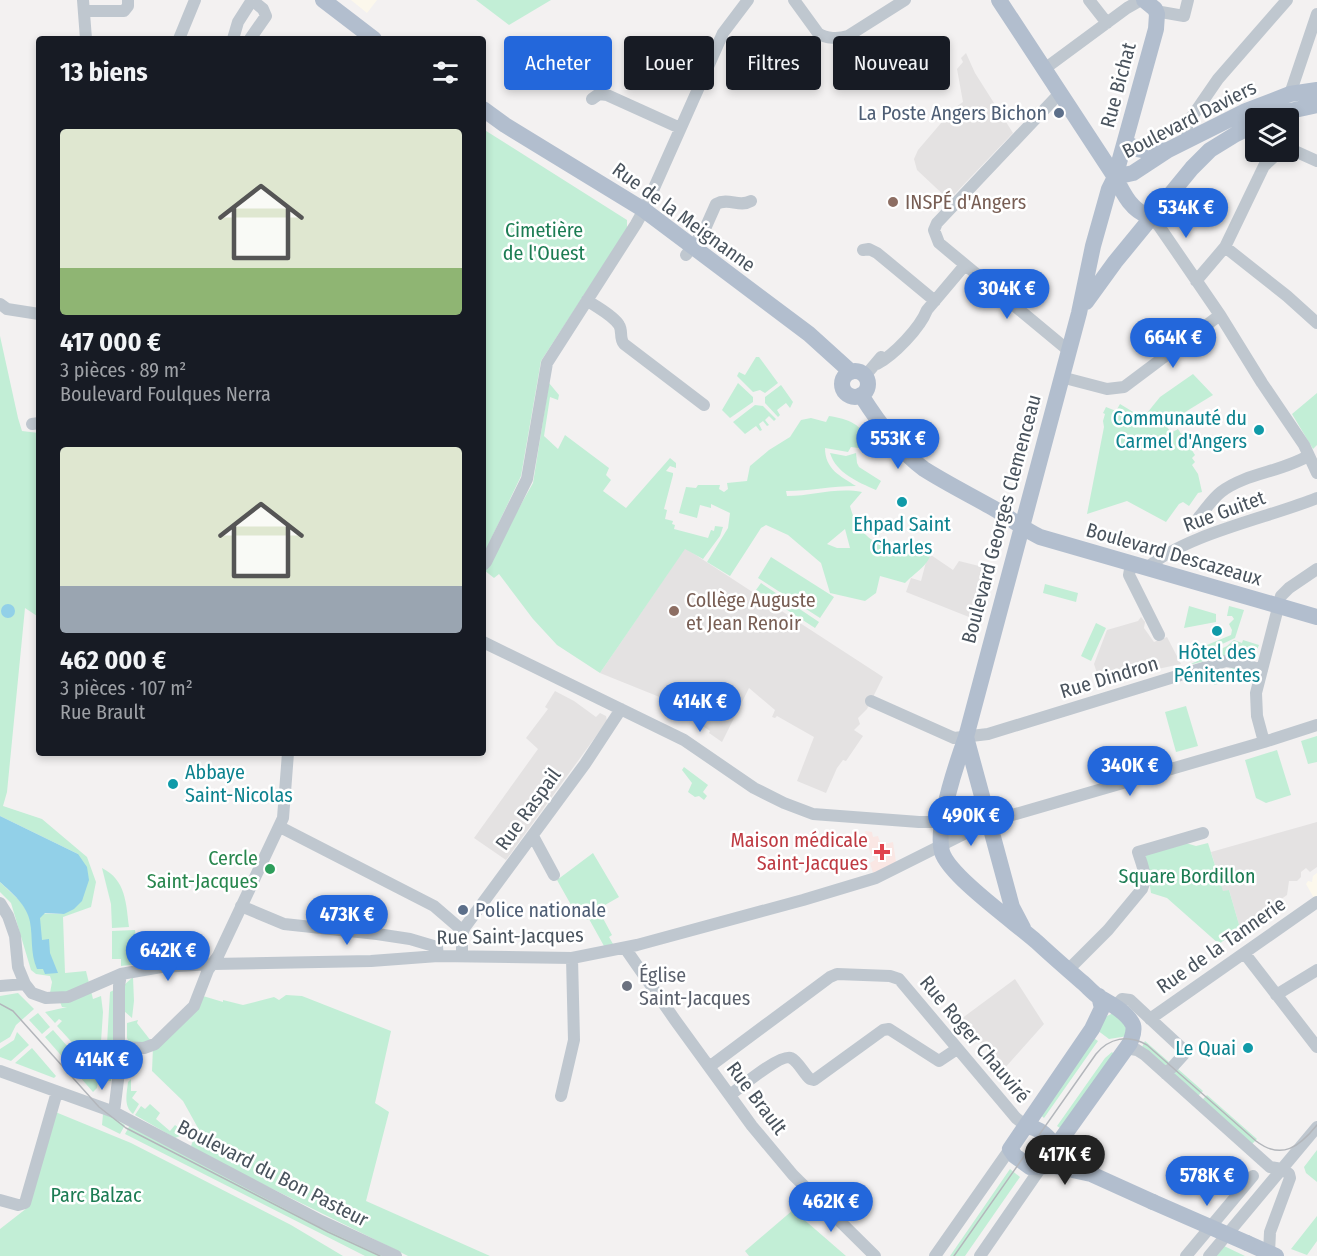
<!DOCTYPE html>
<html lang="fr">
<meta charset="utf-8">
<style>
body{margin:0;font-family:"Fira Sans Condensed",sans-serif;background:#20242c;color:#f1f3f6;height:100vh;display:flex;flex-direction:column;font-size:22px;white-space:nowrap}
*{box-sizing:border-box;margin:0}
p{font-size:20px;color:#9ea1a6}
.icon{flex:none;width:33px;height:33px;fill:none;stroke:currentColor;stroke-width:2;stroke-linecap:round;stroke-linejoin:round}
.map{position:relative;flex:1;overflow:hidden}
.details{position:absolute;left:36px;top:36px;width:450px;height:720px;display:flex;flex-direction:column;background:#171b24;border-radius:6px;box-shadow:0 3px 9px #0003}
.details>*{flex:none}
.guide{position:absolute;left:504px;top:36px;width:570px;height:54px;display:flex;gap:12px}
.buttons{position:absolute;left:1245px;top:108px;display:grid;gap:12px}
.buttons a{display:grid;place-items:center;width:54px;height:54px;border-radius:6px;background:#171b24;box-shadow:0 3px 9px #0003;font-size:30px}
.price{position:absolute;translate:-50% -51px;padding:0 14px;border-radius:21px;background:#2367db;color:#fff;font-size:20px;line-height:39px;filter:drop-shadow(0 2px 3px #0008)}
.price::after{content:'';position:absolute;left:50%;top:36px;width:18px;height:14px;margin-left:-9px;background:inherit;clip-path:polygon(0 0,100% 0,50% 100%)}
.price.active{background:#222;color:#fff}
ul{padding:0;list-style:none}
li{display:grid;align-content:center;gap:12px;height:318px;padding:0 24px}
li span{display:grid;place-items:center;height:186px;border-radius:6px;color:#555}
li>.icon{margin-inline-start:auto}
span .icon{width:108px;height:108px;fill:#fffc;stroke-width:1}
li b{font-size:26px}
h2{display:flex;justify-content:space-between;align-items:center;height:72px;padding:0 24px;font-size:26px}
.chip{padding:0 21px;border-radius:6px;background:#171b24;box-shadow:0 3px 9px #0003;font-size:21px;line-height:54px}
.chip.active{background:#2367db;color:#fff}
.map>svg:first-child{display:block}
.commercial{fill:#fcf8ec}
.education{fill:#e4e2e2}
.medical{fill:#fae7e4}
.green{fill:#c2eed6;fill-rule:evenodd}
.water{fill:#92d0e8}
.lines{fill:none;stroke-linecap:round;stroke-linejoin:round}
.minor{stroke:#bfc7cf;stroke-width:12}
.major{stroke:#b2bece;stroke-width:16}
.tram{stroke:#b3b6bb;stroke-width:1.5}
.major-bridge{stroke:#b2bece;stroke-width:16}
.service-dot{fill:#5c6f8a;stroke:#fff;stroke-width:2}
.education-dot{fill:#8d6e63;stroke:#fff;stroke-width:2}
.culture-dot{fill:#0f9aa8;stroke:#fff;stroke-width:2}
.health-dot{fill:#e0444e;stroke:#fff;stroke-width:2}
.leisure-dot{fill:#2e9e5b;stroke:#fff;stroke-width:2}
.worship-dot{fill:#6b7280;stroke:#fff;stroke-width:2}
.labels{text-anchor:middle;stroke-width:5;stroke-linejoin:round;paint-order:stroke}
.street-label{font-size:20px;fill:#49535d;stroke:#fff}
.service-label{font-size:20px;fill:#4e5e75;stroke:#fff;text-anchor:end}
.education-label{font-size:20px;fill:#785e54;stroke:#fff;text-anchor:start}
.park-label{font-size:20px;fill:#1c7c53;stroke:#fff}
.culture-label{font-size:20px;fill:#0d838f;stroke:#fff;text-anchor:end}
.health-label{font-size:20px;fill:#be3a42;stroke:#fff;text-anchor:end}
.leisure-label{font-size:20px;fill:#27864d;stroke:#fff;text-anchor:end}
.worship-label{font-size:20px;fill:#5b616d;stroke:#fff;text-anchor:start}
</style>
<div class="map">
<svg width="1317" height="1256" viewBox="0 0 1317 1256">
<rect width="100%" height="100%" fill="#f3f1f1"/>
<!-- commercial -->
<path class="commercial" d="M351,0H377L367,13Z
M1317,873V896L1314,898L1306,884L1308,881L1312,882L1313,876Z"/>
<!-- education -->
<path class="education" d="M966,53L975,73L1013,133L949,200L917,170L914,159L918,150L953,109L963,102L957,69L963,62L961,58Z
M685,548L883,677L867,709L858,718L860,724L854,730L863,736L846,761L843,760L837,768L826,793L797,781L814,737L777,716L775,718L772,717L775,710L749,688L722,742L709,733L710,731L687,715L682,709L667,700L600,673Z
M931,555L953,570L959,561L987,568L974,619L906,592L911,578L921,581L926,562Z
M1141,617L1145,622L1144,628L1154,642L1167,637L1181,664L1139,673L1137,668L1130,670L1131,673L1121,676L1119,670L1113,672L1114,675L1104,677L1103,674L1098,676L1094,664L1107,630L1138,621Z
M555,691L574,701L596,717L600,713L606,716L607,721L506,860L474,838L538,749L526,738L548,709L545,707Z
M1317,822V867L1310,872L1306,868L1301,872V877L1297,881H1289L1287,895L1240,928L1229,890L1223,892L1211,852Z
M1015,979L1044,1024L1003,1070L961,1019Z"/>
<!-- medical -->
<path class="medical" d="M865,831L872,832L873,837L878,836L881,845L893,842L896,862L873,873L870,863L875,860L870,852Z"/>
<!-- green -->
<path class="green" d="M476,0H551L509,25Z
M483,129L627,220V229L541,361L521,476L483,556Z
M0,336L18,418L22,431L39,433V615L37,616L25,608L7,792L3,806L42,819L87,857L96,882L91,907L63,917L65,973L86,971L93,999L101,996L103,1012L99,1072L57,1026L62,1021L59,1019L55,1023L45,1012L67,1007H62L56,992L50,993L52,982L50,976L36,974L31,970L11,903L0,892V882L21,902L28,913L64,914L78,854L0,816Z
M756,357H759L778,383L765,393L760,390L753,392L737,376L739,372L745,375Z
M1193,374L1213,395L1177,417L1175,415L1164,422L1171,433L1178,429L1195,455L1192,458L1195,462L1192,465L1198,474L1202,492L1198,493L1189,506L1183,502L1179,504L1166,522L1127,501L1087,514L1104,427L1103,421L1105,414L1103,413L1106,407L1116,411L1120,404L1143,418L1160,397Z
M549,383L559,395L558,400L550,397L544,436L558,449L565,435L609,468L606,475L611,480L603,491L626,508L670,458L676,463V468L670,466L666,471L673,473V475L664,509L667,510L665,519L673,521L672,524L675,525L674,529L708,538L711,530L714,531L715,526L723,527L720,536L703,559L685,549L600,673L557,645L533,619L499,574L494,578L484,570L533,483Z
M738,383L753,397V402L730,418L722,410Z
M781,385L793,402L790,408L786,403L777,410L780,415L778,417L765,403V397Z
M1317,393V445L1313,449L1292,414Z
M755,405L763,406L776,419L774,421L769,416L765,420L769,425L767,426L763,421L759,424L762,430L760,431L756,426L745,434L733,422Z
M829,416C848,419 862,424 870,443L866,449L851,447L848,452L825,448C825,469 840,476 856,486C832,486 810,491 786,491L787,496C812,496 836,487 862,492L850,506C857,533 870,540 893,552L918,541L933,543C932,564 919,569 905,583L880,576L876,593L865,601L830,593L821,563L788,535L766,525L761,528L730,576L707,562L728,528L730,513L711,504V508L700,505L697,518L679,513L686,487L696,488L698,485H720L719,489L724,492L728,489L727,483L747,481L750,466L769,450L790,437L801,420L811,418L826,422ZM845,529L850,548H837L827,544Z
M830,453L846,456L856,453L857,463L859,467L881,481L876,490C858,482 836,473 830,453Z
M771,557L834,597L820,618L758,578Z
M761,583L819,622L815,628L756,590Z
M1045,584L1078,593L1076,602L1043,593Z
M1189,606L1216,614V622L1184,628Z
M1229,606L1244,610L1235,638L1186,661L1185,654L1231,635L1232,630L1229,624L1234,619L1232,616H1227Z
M1096,623L1106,628L1091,661L1081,656Z
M1234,640L1242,643L1243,640L1259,645L1253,659L1236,653L1189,665L1227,646Z
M1233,668L1249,672L1250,675L1214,685L1211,677L1216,675V672Z
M1186,706L1198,746L1176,752L1165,712Z
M1317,736V762L1308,764L1301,741Z
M1277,750L1291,795L1266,803L1256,798L1245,760Z
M684,767L708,785L703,792L707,796L704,800L699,796L695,797L688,792L692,783L682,770Z
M1182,842L1196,846L1208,843L1223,891L1229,890L1240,928L1219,944L1167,898L1151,893L1145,853Z
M593,853L619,897L598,909L612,935L609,937L613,944L604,946L589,919L587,920L584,916L579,919L557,880Z
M102,868C126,880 126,903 129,927L112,928L111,904Z
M135,930L139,964L121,966V959H112V931Z
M133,977L134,1001L132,1018L124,1011L123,986Z
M114,990L115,997L111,1081H107L105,1079L110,992Z
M18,993L34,1009L16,1025L10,1037L0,1043V996Z
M286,995L302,996L391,1031L375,1103L389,1112L366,1201L490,1256H408L226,1166L191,1146L198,1128L183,1101L152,1071L153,1047L203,996L223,1002V1000L243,1005L274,997L279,1000Z
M38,1013L50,1027L42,1034L29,1020Z
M1113,1013L1124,1021L1128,1036L1109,1039L1097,1030L1107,1016Z
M138,1020L137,1023L151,1041L147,1043L129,1042L127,1038V1023Z
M53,1030L98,1081L97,1088L93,1092L45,1037Z
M17,1032L29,1045L11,1061L0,1057V1049L14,1040Z
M1092,1037L1098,1041L1044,1118L1038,1113Z
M1145,1041L1169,1062L1164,1068L1141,1049Z
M32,1048L56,1076L54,1078L15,1063Z
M1112,1052L1115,1055L1063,1130L1057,1126L1105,1058Z
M1178,1069L1203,1091L1197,1097L1172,1075Z
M131,1079V1091H137L132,1098L139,1104L133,1114C123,1106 127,1093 128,1082Z
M1207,1095L1257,1139L1251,1145L1201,1101Z
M150,1104L160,1113L156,1119L170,1131L175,1125L183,1131L180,1136L175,1138L135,1115L141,1106L145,1109Z
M53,1111L131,1143L291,1225L343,1256H0V1229L27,1208Z
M103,1114L112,1117L125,1125L120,1134L102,1125Z
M130,1125L385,1256H365L125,1134Z
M1317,1150V1182L1306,1173L1304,1167Z
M1010,1169L1020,1177L965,1256H950Z
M793,1210L846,1256H749L745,1251Z
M1317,1216V1241L1307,1255L1291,1249Z
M1224,1246L1245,1256H1216Z"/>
<!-- water -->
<path class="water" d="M1 611a7 7 0 1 1 14 0a7 7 0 1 1-14 0Z
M0,816L78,854L87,867L89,880L82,901L74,909L64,914L45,913L40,918L42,940L49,939L50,953L58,973L45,974L43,969H37C30,953 33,938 30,922C27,905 12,893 0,882Z"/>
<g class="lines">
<!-- minor -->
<path class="minor" d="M83,0L86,39
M794,0L818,33C826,39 839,39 848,36L905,0
M1089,0L1107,23
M1155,9L1161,12L1184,16L1188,0
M84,11H124L128,6V0
M179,39L195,0
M233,39L238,22L252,0
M250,39L266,16L263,9L252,0
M1043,70L1127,8L1141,0
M1059,94L937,223L934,230L939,243L1069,351
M1290,94L1317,14
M592,99L599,94L607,95L680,128
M1190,139L1187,132V124L1218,79L1287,0
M1288,148L1317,161
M1150,217L1159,226L1220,315L1262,383L1304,445L1317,473
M1225,247L1287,296L1317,323
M863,250L869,249L877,253L935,301
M686,255L704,231L716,204C729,197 739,208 751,201
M1196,281L1225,247L1264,166L1279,152
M587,300C596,307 613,315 619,325C623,331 619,338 624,344L704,405
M0,304L7,309L39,314
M877,364C894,355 920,328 927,310L965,265
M865,376L881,357
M1061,377L1107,389L1124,387L1220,315
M32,424L39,423
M1199,517C1206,509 1212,499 1221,492C1246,473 1281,472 1308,456
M1131,564L1129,575L1159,635
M483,565L486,562L527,479L547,363L636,224L646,206L723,33L748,0
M1147,568C1186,534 1268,518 1317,498
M483,642L684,740L754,788L784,803L813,814L919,822H987
M871,701L954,738L988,734L1226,661L1239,663L1262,670
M1264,742L1257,716L1256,693L1281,596L1289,588L1317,569
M280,827L434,906L463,931
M533,836L554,875
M0,903L8,916L15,936L18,967L25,984L32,993L46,998L68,997L121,974L161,967L212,964L371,961L438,956L572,958L637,945L803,900L876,878L988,822L1264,742L1317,725
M241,906L284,924L377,934L410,939L437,947L438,956
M625,948L675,1020L752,1126L793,1175L875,1256
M1245,954L1317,1047
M462,956V934L465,927L585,764L621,709
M1068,970L1108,930L1142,889C1148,877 1142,865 1138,852L1203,833
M0,986L25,984
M1276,995L1317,970
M1114,1007L1122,999L1130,1000L1186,1052L1166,1074
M1150,1019L1317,902
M119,1047L144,1048L155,1044L194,1006L208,970L218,956L283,818L288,753
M1126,1048L1137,1050L1145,1055L1270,1167L1282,1169
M709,1067L830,977L837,974L890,976L899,979L1016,1118L1026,1126
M0,1071L114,1112L321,1221L396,1256
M730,1095C740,1088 781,1053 791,1058C798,1061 804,1074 810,1079L814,1080L883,1030L889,1029L939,1061L957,1049
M561,1096L574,1040L572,958
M114,1112L119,1072V986L121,974
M0,1200L18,1205L25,1203L57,1092
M1269,1253L1270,1232L1290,1178L1289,1174L1282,1169
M935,1256L1010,1149
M980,1256L1042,1166
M1186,1256L1253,1176
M1209,1256L1317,1127"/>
<!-- major -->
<path class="major" d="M323,0L374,39
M999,0L1115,177C1124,195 1131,210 1150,217
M483,109L505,125L644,210L809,334L851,372
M1268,118L1290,111L1317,105
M1125,141C1138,153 1150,151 1167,150
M1115,177L1133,173L1168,150L1246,111L1290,94L1317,90
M1086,302L1115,262L1192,168L1210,150L1236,134L1256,124
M842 384a13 13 0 1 1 26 0a13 13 0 1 1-26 0Z
M861,395C878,422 898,450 924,469C946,483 970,495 993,508C1009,517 1023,529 1040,537L1317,617
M966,737L1012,907L1023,928
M1099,996L1102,1008L1092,1029L1010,1149L1015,1156L1030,1167L1054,1166L1091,1174L1153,1202
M1026,1126C1048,1130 1050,1143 1065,1155C1071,1161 1078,1165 1085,1170
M1042,1166L1130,1043C1132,1037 1135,1032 1133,1025C1128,1013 1110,1003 1099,997C1093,993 1087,986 1082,982C1067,969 1052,956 1037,942C1017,924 949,876 942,852C935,827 957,762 966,737L1079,313L1093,246L1109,189L1115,177L1156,29L1157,14L1155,9L1144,0
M1247,1243L1276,1256"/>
<!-- tram -->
<path class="tram" d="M0,1004L13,1011L99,1107L126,1128L328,1232L380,1256
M954,1256L1096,1054C1109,1038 1128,1034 1147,1045L1256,1141C1282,1161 1300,1146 1317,1125"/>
<!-- major-bridge -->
<path class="major-bridge" d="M1153,1202L1247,1243"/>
</g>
<!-- markers -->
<g class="service-dot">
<circle cx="1059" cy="113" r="6"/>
<circle cx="463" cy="910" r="6"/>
</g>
<g class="education-dot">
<circle cx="893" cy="202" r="6"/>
<circle cx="674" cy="611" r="6"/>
</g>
<g class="culture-dot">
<circle cx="1259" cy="430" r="6"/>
<circle cx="902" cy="502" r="6"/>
<circle cx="1217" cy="631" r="6"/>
<circle cx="173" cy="784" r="6"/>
<circle cx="1248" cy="1048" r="6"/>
</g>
<path class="health-dot" d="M879 843h6v6h6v6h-6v6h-6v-6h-6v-6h6z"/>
<circle class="leisure-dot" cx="270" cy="869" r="6"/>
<circle class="worship-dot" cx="627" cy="986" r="6"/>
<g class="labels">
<!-- street labels -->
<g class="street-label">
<text transform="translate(1118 85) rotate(-75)" y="7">Rue Bichat</text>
<text transform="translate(1189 119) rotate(-27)" y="7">Boulevard Daviers</text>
<text transform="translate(684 217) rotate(36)" y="7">Rue de la Meignanne</text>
<text transform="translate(1224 511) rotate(-20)" y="7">Rue Guitet</text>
<text transform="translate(1001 519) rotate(-75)" y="7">Boulevard Georges Clemenceau</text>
<text transform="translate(1174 554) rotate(16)" y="7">Boulevard Descazeaux</text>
<text transform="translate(1109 677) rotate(-17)" y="7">Rue Dindron</text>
<text transform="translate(528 809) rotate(-54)" y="7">Rue Raspail</text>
<text transform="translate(510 936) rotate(-1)" y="7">Rue Saint-Jacques</text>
<text transform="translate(1221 945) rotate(-35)" y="7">Rue de la Tannerie</text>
<text transform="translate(975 1039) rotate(50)" y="7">Rue Roger Chauviré</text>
<text transform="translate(757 1098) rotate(53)" y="7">Rue Brault</text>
<text transform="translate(273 1173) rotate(27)" y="7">Boulevard du Bon Pasteur</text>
</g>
<!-- service labels -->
<g class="service-label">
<text x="1047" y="120">La Poste Angers Bichon</text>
<text x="475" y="917" text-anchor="start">Police nationale</text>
</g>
<!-- education labels -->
<g class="education-label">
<text x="905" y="209">INSPÉ d'Angers</text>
<text x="686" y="607">Collège Auguste<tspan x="686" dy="23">et Jean Renoir</tspan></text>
</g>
<!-- park labels -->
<g class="park-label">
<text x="544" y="237">Cimetière<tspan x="544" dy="23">de l'Ouest</tspan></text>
<text x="1187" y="883">Square Bordillon</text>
<text x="96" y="1202">Parc Balzac</text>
</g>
<!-- culture labels -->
<g class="culture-label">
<text x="1247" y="425">Communauté du<tspan x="1247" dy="23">Carmel d'Angers</tspan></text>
<text x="902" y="531" text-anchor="middle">Ehpad Saint<tspan x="902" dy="23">Charles</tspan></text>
<text x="1217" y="659" text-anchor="middle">Hôtel des<tspan x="1217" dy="23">Pénitentes</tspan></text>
<text x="185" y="779" text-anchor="start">Abbaye<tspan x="185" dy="23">Saint-Nicolas</tspan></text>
<text x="1236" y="1055">Le Quai</text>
</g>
<!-- health labels -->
<g class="health-label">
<text x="868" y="847">Maison médicale<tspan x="868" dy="23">Saint-Jacques</tspan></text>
</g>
<!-- leisure labels -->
<g class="leisure-label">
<text x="258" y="865">Cercle<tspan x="258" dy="23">Saint-Jacques</tspan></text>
</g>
<!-- worship labels -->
<g class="worship-label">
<text x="639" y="982">Église<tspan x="639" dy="23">Saint-Jacques</tspan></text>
</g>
</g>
</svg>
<div class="buttons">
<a><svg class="icon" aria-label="layers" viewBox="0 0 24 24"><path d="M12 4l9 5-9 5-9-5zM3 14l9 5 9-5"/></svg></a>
</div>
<b class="price" style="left:1186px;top:239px">534K €</b>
<b class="price" style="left:1007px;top:320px">304K €</b>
<b class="price" style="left:1173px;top:369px">664K €</b>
<b class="price" style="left:898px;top:470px">553K €</b>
<b class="price" style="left:700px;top:733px">414K €</b>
<b class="price" style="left:1130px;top:797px">340K €</b>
<b class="price" style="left:971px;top:847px">490K €</b>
<b class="price" style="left:347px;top:946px">473K €</b>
<b class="price" style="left:168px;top:982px">642K €</b>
<b class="price" style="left:102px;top:1091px">414K €</b>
<b class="price active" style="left:1065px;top:1186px">417K €</b>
<b class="price" style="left:1207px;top:1207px">578K €</b>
<b class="price" style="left:831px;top:1233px">462K €</b>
<div class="guide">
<a class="chip active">Acheter</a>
<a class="chip">Louer</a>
<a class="chip">Filtres</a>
<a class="chip">Nouveau</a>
</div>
<section class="details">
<h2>13 biens<svg class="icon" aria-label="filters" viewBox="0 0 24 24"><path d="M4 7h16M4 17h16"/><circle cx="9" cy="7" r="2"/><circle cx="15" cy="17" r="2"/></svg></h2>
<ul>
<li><span style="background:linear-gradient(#dfe7d0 75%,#8fb573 0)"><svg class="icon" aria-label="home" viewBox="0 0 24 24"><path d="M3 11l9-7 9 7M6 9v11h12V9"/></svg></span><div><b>417 000 €</b><p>3 pièces · 89 m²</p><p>Boulevard Foulques Nerra</p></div></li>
<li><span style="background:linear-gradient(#dfe7d0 75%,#9aa5b1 0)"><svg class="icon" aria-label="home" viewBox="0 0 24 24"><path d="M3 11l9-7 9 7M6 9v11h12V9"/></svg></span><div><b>462 000 €</b><p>3 pièces · 107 m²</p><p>Rue Brault</p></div></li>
</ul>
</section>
</div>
